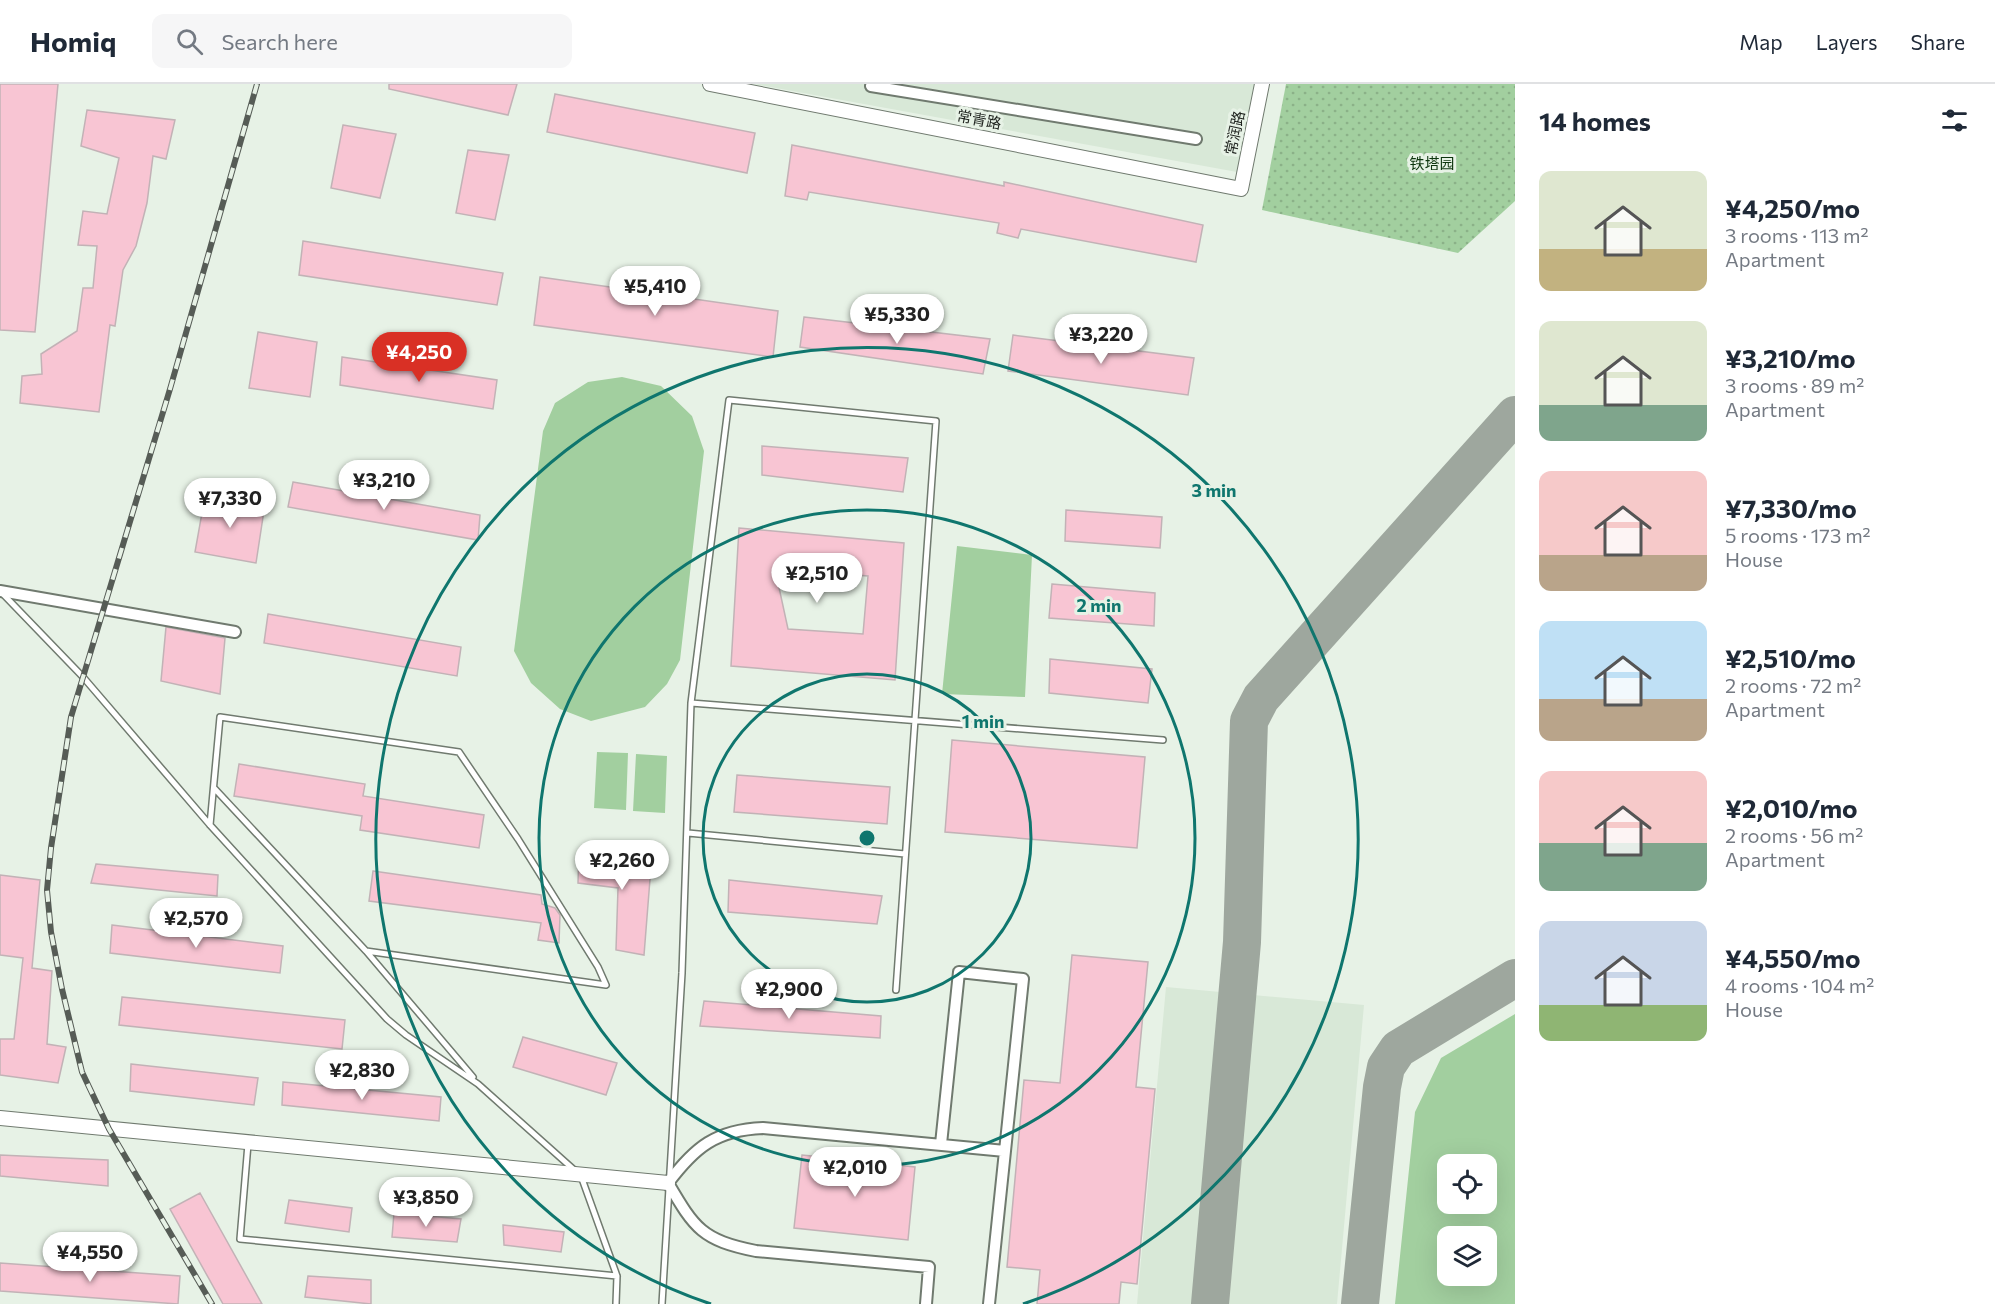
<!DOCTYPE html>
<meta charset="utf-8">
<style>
body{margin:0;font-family:Commissioner,"Noto Sans SC",sans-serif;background:#f6f6f7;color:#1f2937;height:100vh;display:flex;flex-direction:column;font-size:22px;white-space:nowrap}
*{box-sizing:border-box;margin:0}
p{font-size:20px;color:#747a83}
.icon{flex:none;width:33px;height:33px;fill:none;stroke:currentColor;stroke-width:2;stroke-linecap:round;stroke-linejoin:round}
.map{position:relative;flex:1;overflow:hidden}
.panel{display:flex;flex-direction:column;background:#fff;width:480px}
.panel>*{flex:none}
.fabs{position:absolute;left:1437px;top:1070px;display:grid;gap:12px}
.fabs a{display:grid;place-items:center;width:60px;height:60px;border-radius:12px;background:#fff;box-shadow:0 6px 24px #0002;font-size:30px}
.price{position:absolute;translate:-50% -51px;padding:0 14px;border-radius:21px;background:#fff;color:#222;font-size:20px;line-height:39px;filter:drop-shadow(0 2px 3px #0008)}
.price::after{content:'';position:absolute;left:50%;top:36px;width:18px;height:14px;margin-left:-9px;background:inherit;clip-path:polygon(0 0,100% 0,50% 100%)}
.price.on{background:#d93025;color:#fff}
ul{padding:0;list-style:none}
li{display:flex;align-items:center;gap:18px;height:150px;padding:0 24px}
li span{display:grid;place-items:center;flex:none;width:168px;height:120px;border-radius:12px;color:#555}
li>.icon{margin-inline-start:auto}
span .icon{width:72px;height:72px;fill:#fffc;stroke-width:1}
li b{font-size:26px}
h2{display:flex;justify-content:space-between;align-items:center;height:72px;padding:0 24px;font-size:26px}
header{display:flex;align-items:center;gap:36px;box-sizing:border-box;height:84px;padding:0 30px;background:#fff;border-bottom:2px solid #e0e1e3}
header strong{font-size:28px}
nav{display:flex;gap:33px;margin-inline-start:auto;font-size:21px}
.search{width:420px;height:54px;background:#f6f6f7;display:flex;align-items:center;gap:15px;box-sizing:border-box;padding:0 21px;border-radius:12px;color:#747a83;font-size:22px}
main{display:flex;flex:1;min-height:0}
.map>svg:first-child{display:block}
.built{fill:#d8e8d7}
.green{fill:#a2cf9f;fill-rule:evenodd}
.park{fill:url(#park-dots)}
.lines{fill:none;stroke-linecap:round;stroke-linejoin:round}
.taxiway{stroke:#9ea79e;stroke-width:38}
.building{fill:#f8c5d3;stroke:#c2b2b6;stroke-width:1.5;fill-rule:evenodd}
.service-casing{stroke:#707a6f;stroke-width:8}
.minor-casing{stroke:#707a6f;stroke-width:14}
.tertiary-casing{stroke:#707a6f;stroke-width:16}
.service{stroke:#fff;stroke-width:5}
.minor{stroke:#fff;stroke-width:10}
.tertiary{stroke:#fff;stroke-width:14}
.rail-casing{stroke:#565c56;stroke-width:6}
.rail{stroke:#e7f2e6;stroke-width:4;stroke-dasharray:11;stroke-linecap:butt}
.ring{fill:none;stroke:#0f766e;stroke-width:3}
.labels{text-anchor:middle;stroke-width:6;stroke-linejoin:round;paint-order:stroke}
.street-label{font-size:15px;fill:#1e221e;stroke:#e7f2e6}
.park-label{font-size:15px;fill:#0d350e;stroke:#e7f2e6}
.centre{fill:#0f766e;stroke:#e7f2e6;stroke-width:3}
.ring-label{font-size:18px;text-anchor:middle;font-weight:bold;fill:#0f766e;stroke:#e7f2e6;stroke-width:6;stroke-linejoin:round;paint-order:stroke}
</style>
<header>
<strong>Homiq</strong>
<div class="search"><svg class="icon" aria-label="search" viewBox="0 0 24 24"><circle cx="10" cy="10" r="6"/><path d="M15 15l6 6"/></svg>Search here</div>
<nav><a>Map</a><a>Layers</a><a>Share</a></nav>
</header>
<main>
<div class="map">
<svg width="1515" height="1220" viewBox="0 0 1515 1220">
<defs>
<pattern id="park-dots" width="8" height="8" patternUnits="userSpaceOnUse" patternTransform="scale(1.5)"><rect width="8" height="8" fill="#a2cf9f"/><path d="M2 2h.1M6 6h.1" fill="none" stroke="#8bb188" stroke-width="1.8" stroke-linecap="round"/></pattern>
</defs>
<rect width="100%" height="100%" fill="#e7f2e6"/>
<!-- built -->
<path class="built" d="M754,0H1254L1237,88Z
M1166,903L1364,921L1337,1220H1137Z"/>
<!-- green -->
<path class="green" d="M622,293L661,302L692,332L704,367L680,576L667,600L645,623L591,637L560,625L531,599L514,567L543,347L555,319L588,298Z
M957,462L1032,471L1025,613L942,610Z
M597,668L628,669L626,726L594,724Z
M636,670L667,672L665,729L633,727Z
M1515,930V1220H1395L1415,1028L1441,974ZM1448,1080H1486V1119H1448ZM1448,1152H1486V1191H1448Z"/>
<!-- park -->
<path class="park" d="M1286,0H1515V117L1458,169L1262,126Z"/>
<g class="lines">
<!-- taxiway -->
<path class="taxiway" d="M1210,1220L1242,858L1249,637L1261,614L1515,331
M1360,1220L1382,1003L1386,983L1398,965L1515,894"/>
</g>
<!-- building -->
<path class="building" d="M0,0H58L35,248L0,246Z
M389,0H517L508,31L389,5Z
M555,10L755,49L747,89L547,48Z
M87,26L175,36L166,75L153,72L147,119L136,162L123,186L115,242L110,241L99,328L20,319L22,292L42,290L41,270L77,247L83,204H93L97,162L78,161L83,127L107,130L119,74L81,62Z
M343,41L396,50L380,114L331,104Z
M792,61L1004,102V98L1203,141L1196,178L1021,145L1018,154L997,149L999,139L809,108L807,116L785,112Z
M468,66L509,71L495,136L456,129Z
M303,157L503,189L497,221L299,191Z
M540,193L778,227L773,273L534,241Z
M804,233L990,255L983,290L800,263Z
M258,248L317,258L310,313L249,304Z
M1013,251L1194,274L1188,311L1008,287Z
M342,273L497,296L493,325L340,301Z
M762,362L908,374L903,408L762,391Z
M293,398L480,431L478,456L288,423Z
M205,412L265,420L256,479L195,468Z
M1066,426L1162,433L1160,464L1065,457Z
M739,444L904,459L895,596L731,582ZM775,485L868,492L863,550L788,545Z
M1052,500L1155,509L1154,542L1049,534Z
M268,530L461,563L457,592L264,559Z
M166,543L225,554L220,610L161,597Z
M1050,575L1152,585L1148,619L1049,609Z
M952,656L1145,673L1137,764L945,748Z
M239,680L365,700L363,712L484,731L479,764L360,746L362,732L234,712Z
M737,691L890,703L887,740L734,728Z
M579,765L652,770L644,871L616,866L618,804L578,799Z
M96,780L218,791L217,812L91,799Z
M373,787L541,811L542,820L555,824L560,831L559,859L538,856L541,839L369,817Z
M0,791L40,796L32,884L52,887L47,960L66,963L58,999L0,991V955H14L23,874L0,871Z
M729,796L882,812L877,840L728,828Z
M112,841L283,862L280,889L110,869Z
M1072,871L1148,878L1136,1003L1155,1005L1137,1200L1121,1198L1119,1220H1037L1040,1186L1007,1183L1024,996L1060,999Z
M122,913L345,936L342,965L119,941Z
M704,917L881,932L880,954L700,942Z
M523,953L617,979L606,1011L513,983Z
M131,980L258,994L254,1021L130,1007Z
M283,998L441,1013L439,1037L282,1021Z
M0,1071L108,1076V1102L0,1092Z
M802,1071L915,1083L908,1156L794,1144Z
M200,1109L262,1220H223L170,1125Z
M289,1116L352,1124L349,1148L285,1139Z
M394,1129L461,1135L457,1158L392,1153Z
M503,1141L564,1148L561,1168L504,1161Z
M0,1179L180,1192L178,1220L0,1207Z
M308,1192L371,1196V1220L305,1213Z"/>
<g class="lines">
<!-- service casing -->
<g class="service-casing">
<path id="service" d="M3,510L83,593L210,741L387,935L406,951L478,1000L581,1092L617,1192L240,1155L248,1060
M691,619L1163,656
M214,704L366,867
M210,741L220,633L459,668L518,755L598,883L606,901L366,867L473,993
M688,749L905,770
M616,1220L617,1192
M662,1220L682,889L691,619L729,316L936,337L896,906"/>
</g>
<!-- minor casing -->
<g class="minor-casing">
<path id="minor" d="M872,0L871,2L1196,55
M0,507L235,548
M941,1060L959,888L1023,895L989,1220
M926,1220L929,1183L756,1167C702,1156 695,1145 668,1099C695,1063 716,1046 763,1044L1005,1067"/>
</g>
<!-- tertiary casing -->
<g class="tertiary-casing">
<path id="tertiary" d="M710,0L1241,105L1262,0
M0,1034L668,1099"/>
</g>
<!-- service -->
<use href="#service" class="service"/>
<!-- minor -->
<use href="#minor" class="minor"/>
<!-- tertiary -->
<use href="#tertiary" class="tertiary"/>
<!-- rail casing -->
<g class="rail-casing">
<path id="rail" d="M212,1220L109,1045L82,988L62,905L51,848L47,806L51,764L71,633L170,305L257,0"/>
</g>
<!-- rail -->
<use href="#rail" class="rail"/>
</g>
<!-- distance rings -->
<g class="ring">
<circle cx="867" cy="754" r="164"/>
<circle cx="867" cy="754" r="328"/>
<path d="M711 1220A491 491 0 1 1 1023 1220"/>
</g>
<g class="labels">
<!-- street labels -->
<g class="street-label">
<text transform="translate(979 36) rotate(11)" y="5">常青路</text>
<text transform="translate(1235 49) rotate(-78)" y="5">常润路</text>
</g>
<!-- park labels -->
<g class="park-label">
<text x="1432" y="85">铁塔园</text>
</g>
</g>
<circle cx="867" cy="754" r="9" class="centre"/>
<g class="ring-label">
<text x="1214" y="413">3 min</text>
<text x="1099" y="528">2 min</text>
<text x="983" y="644">1 min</text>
</g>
</svg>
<div class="fabs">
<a><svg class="icon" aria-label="locate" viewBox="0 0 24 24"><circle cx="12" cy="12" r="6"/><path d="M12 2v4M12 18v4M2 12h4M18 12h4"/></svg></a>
<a><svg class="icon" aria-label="layers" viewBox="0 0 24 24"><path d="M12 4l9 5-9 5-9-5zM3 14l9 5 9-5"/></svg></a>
</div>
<b class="price" style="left:655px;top:233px">¥5,410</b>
<b class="price" style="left:897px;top:261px">¥5,330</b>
<b class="price" style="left:1101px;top:281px">¥3,220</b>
<b class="price on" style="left:419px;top:299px">¥4,250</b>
<b class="price" style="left:384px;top:427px">¥3,210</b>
<b class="price" style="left:230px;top:445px">¥7,330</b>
<b class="price" style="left:817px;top:520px">¥2,510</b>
<b class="price" style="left:622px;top:807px">¥2,260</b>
<b class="price" style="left:196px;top:865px">¥2,570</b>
<b class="price" style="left:789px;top:936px">¥2,900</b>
<b class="price" style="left:362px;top:1017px">¥2,830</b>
<b class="price" style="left:855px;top:1114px">¥2,010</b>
<b class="price" style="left:426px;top:1144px">¥3,850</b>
<b class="price" style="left:90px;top:1199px">¥4,550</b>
</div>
<section class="panel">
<h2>14 homes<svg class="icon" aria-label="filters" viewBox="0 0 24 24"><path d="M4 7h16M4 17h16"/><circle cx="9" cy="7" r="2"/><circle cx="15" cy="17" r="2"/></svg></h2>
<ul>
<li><span style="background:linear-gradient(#dfe7d0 65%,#c2b280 0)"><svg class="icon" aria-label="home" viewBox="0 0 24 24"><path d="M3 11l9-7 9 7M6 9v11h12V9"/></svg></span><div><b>¥4,250/mo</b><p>3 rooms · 113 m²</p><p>Apartment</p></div></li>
<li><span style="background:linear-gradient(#dfe7d0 70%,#7fa58c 0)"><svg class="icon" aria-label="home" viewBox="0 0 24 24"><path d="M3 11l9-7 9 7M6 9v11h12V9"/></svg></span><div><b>¥3,210/mo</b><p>3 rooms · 89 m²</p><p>Apartment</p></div></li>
<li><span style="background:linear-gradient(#f6c9c9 70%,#b9a48a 0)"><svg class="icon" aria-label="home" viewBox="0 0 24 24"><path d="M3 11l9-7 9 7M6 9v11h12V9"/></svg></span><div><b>¥7,330/mo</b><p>5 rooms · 173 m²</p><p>House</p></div></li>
<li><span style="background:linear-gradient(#bfe0f5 65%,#b9a48a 0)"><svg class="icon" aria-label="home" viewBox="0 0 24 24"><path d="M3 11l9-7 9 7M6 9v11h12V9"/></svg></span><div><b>¥2,510/mo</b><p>2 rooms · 72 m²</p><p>Apartment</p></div></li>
<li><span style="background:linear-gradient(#f6c9c9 60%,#7fa58c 0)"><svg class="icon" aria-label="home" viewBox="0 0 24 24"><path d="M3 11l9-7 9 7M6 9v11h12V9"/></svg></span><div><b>¥2,010/mo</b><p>2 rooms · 56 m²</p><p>Apartment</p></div></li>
<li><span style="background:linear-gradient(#c9d6e8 70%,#8fb573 0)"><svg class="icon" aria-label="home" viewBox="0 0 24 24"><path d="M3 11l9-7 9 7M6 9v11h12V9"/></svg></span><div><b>¥4,550/mo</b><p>4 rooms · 104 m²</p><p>House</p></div></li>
</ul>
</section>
</main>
